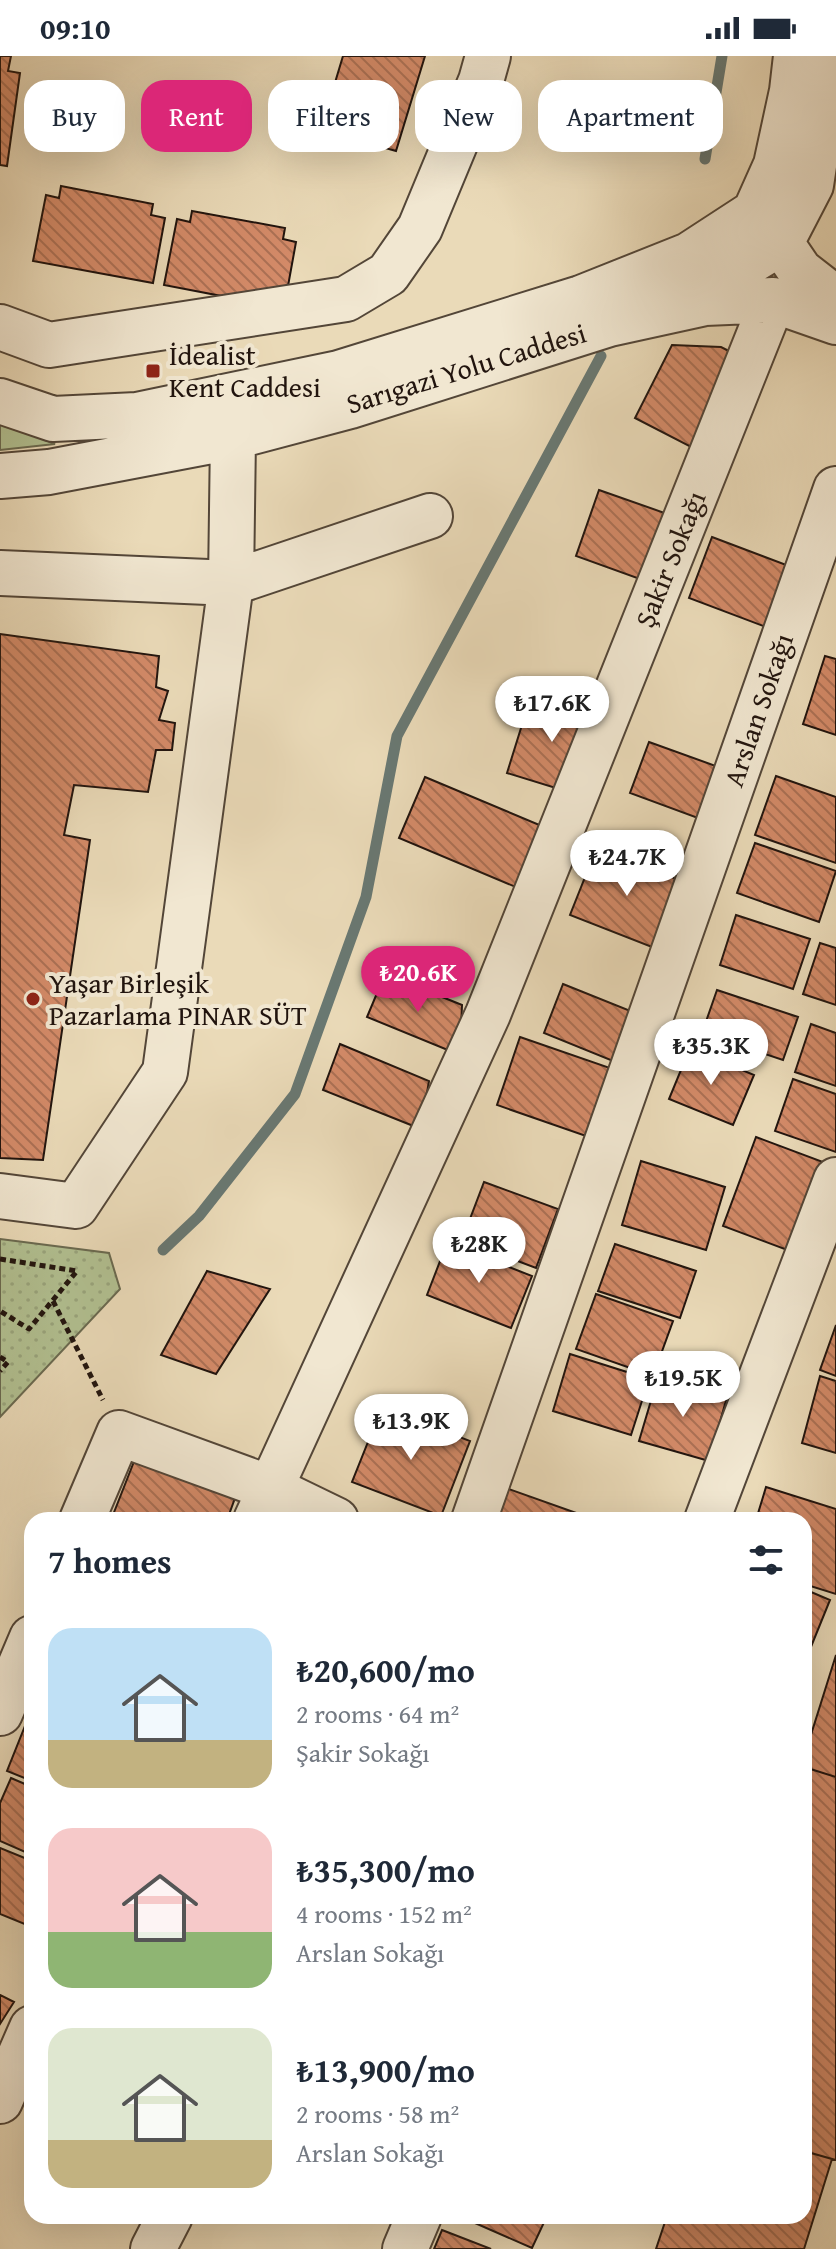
<!DOCTYPE html>
<meta charset="utf-8">
<style>
body{margin:0;font-family:"Gentium Book Plus",serif;background:#f6f6f7;color:#1f2937;height:100vh;display:flex;flex-direction:column;font-size:30px;white-space:nowrap}
*{box-sizing:border-box;margin:0}
p{font-size:26px;color:#747a83}
.icon{flex:none;width:44px;height:44px;fill:none;stroke:currentColor;stroke-width:2;stroke-linecap:round;stroke-linejoin:round}
.map{position:relative;flex:1;overflow:hidden}
.panel{position:absolute;left:24px;top:1456px;width:788px;height:712px;display:flex;flex-direction:column;background:#fff;border-radius:24px;box-shadow:0 8px 32px #0002}
.panel>*{flex:none}
.top-card{position:absolute;left:24px;top:24px;width:788px;height:72px;display:flex;gap:16px}
.price{position:absolute;translate:-50% -68px;padding:0 18px;border-radius:28px;background:#fff;color:#222;font-size:26px;line-height:52px;filter:drop-shadow(0 2px 4px #0008)}
.price::after{content:'';position:absolute;left:50%;top:48px;width:24px;height:18px;margin-left:-12px;background:inherit;clip-path:polygon(0 0,100% 0,50% 100%)}
.price.selected{background:#db2777;color:#fff}
ul{padding:0;list-style:none}
li{display:flex;align-items:center;gap:24px;height:200px;padding:0 24px}
li span{display:grid;place-items:center;flex:none;width:224px;height:160px;border-radius:24px;color:#555}
li>.icon{margin-inline-start:auto}
span .icon{width:96px;height:96px;fill:#fffc;stroke-width:1}
li b{font-size:34px}
h2{display:flex;justify-content:space-between;align-items:center;height:96px;padding:0 24px;font-size:34px}
.tag{padding:0 28px;border-radius:24px;background:#fff;box-shadow:0 8px 32px #0002;font-size:28px;line-height:72px}
.tag.selected{background:#db2777;color:#fff}
.status{display:flex;justify-content:space-between;align-items:center;height:56px;padding:0 40px;background:#fff;direction:ltr}
.status svg{height:22px;fill:currentColor}
.map>svg:first-child{display:block}
.grass{fill:#b2c192;stroke:#6a6a50;stroke-width:2}
.park{fill:url(#park-dots);stroke:#6a6a50;stroke-width:2}
.lines{fill:none;stroke-linecap:round;stroke-linejoin:round}
.stream{stroke:#697872;stroke-width:11}
.building{fill:url(#building-back-hatch);stroke:#21140e;stroke-width:2}
.minor-casing{stroke:#534638;stroke-width:48}
.path{stroke:#21140e;stroke-width:5;stroke-dasharray:6 4;stroke-linecap:butt}
.minor{stroke:#f1e7d1;stroke-width:44}
.poi-dot{fill:#8f2418;stroke:#f1e7d1;stroke-width:3}
.labels{text-anchor:middle;stroke-width:8;stroke-linejoin:round;paint-order:stroke}
.poi-label{font-size:28px;fill:#21140e;stroke:#f1e7d1;text-anchor:start}
.street-label{font-size:28px;fill:#21140e;stroke:#f1e7d1}
</style>
<div class="status"><b>09:10</b><svg viewBox="0 0 49 12"><path d="M0 12V9h3v3zM5 12V6h3v6zM10 12V3h3v9zM15 12V0h3v12zM26 1h20v11H26zM47 4h2v5h-2z"/></svg></div>
<div class="map">
<svg width="836" height="2193" viewBox="0 0 836 2193">
<defs>
<pattern id="park-dots" width="8" height="8" patternUnits="userSpaceOnUse" patternTransform="scale(2)"><rect width="8" height="8" fill="#b2c192"/><path d="M2 2h.1M6 6h.1" fill="none" stroke="#99a57d" stroke-width="1.8" stroke-linecap="round"/></pattern>
<pattern id="building-back-hatch" width="6" height="6" patternUnits="userSpaceOnUse" patternTransform="scale(2)"><rect width="6" height="6" fill="#d38a68"/><path d="M-1 5l2 2M0 0l6 6M5-1l2 2" fill="none" stroke="#ab7054"/></pattern>
</defs>
<rect width="100%" height="100%" fill="#eadab8"/>
<filter id="stains"><feTurbulence type="fractalNoise" baseFrequency=".0025" numOctaves="4"/><feColorMatrix values="0 0 0 0 .2 0 0 0 0 .09 0 0 0 0 .02 0 0 0 .5 -.17"/></filter>
<radialGradient id="worn" r=".72"><stop offset=".6" stop-color="#630" stop-opacity="0"/><stop offset="1" stop-color="#630" stop-opacity=".3"/></radialGradient>
<!-- grass -->
<path class="grass" d="M0,365L55,388L0,394Z"/>
<!-- park -->
<path class="park" d="M0,1183L109,1197L120,1233L0,1361Z"/>
<g class="lines">
<!-- stream -->
<path class="stream" d="M705,103L722,0
M163,1194L199,1160L295,1038L366,841L397,680L601,300"/>
</g>
<!-- building -->
<path class="building" d="M0,0H11L8,15L20,17L7,110L0,109Z
M343,0H425L396,95L332,77L336,64L325,60Z
M61,130L153,148L151,159L165,162L153,227L33,205L46,139L59,142Z
M192,155L285,172L283,183L296,186L284,252L164,229L177,163L190,166Z
M672,289L721,291L739,300L693,392L635,362Z
M599,434L676,461L651,527L576,500Z
M712,481L797,513L774,574L689,542Z
M0,578L159,600L156,631L168,635L159,664L175,667L172,694H156L148,736L74,729L64,779L90,784L43,1104L0,1102Z
M825,600L836,603V679L803,668Z
M531,640L596,660L572,737L507,717Z
M649,686L724,713L706,765L630,737Z
M776,720L836,741V807L755,779Z
M425,721L549,773L523,834L399,782Z
M755,787L836,815L819,866L737,837Z
M597,791L684,826L657,893L570,859Z
M736,859L810,883L793,933L720,909Z
M820,887L836,892V949L803,938Z
M385,918L462,949L460,999L367,961Z
M563,928L633,956L613,1005L544,977Z
M717,934L798,961L783,1004L702,977Z
M811,968L836,977V1030L795,1016Z
M520,981L610,1012L586,1080L497,1049Z
M340,988L429,1025L421,1073L323,1034Z
M690,992L754,1019L733,1069L669,1043Z
M793,1023L836,1038V1096L775,1075Z
M756,1081L823,1106L790,1195L723,1170Z
M641,1105L725,1131L706,1194L622,1169Z
M484,1126L558,1153L536,1212L462,1184Z
M447,1187L532,1220L511,1272L427,1239Z
M615,1188L696,1215L680,1262L598,1235Z
M207,1215L270,1233L216,1318L161,1299Z
M596,1238L673,1265L653,1320L576,1293Z
M836,1269V1320L820,1314Z
M570,1298L649,1323L631,1379L553,1355Z
M820,1320L836,1325V1397L802,1387Z
M658,1321L727,1341L709,1405L639,1385Z
M382,1351L470,1385L441,1460L352,1426Z
M135,1403L235,1442L227,1464H111Z
M766,1431L836,1453V1538L804,1528V1464H756Z
M506,1432L596,1464H494Z
M804,1533L830,1544L804,1608Z
M836,1599V1721L804,1711V1701Z
M31,1655H32V1725L7,1715Z
M804,1711L836,1721V2104L804,2095Z
M11,1722L32,1731V1799L0,1785V1747Z
M0,1792L32,1805V1871L0,1858Z
M0,1939L14,1946L0,1968Z
M804,2095L832,2103L804,2193H656L667,2160H804Z
M459,2160H547L532,2192Z
M442,2174L491,2193H434Z"/>
<g class="lines">
<!-- minor casing -->
<g class="minor-casing">
<path id="minor" d="M752,183L781,187L800,215L836,243
M681,240L712,229L781,187L811,129L831,0
M0,271L49,289L346,243L388,218L420,172L481,25L488,0
M0,345L53,363L137,359L339,317L581,242L689,199L755,156L776,109L792,35L796,0
M0,420L49,416L233,381L350,350L609,268L705,247L773,244L836,266
M0,517L231,527L430,460
M0,1140L76,1150L165,1016L231,527L233,381
M82,1464L119,1377L270,1432L336,1464
M256,1464L488,958L773,244
M474,1464L836,433
M707,1464L836,1124
M0,1657L32,1582
M0,2045L32,1972
M153,2193L170,2160
M405,2193L419,2160"/>
</g>
<!-- path -->
<path class="path" d="M0,1203L77,1215L29,1273L0,1255
M53,1245L103,1344
M0,1301L8,1306L0,1315"/>
<!-- minor -->
<use href="#minor" class="minor"/>
</g>
<!-- markers -->
<g class="poi-dot">
<rect x="145" y="307" width="16" height="16" rx="4"/>
<circle cx="33" cy="943" r="8"/>
</g>
<g class="labels">
<!-- poi labels -->
<g class="poi-label">
<text x="169" y="309">İdealist<tspan x="169" dy="32">Kent Caddesi</tspan></text>
<text x="49" y="937">Yaşar Birleşik<tspan x="49" dy="32">Pazarlama PINAR SÜT</tspan></text>
</g>
<!-- street labels -->
<g class="street-label">
<text transform="translate(466 312) rotate(-17)" y="10">Sarıgazi Yolu Caddesi</text>
<text transform="translate(670 503) rotate(-68)" y="10">Şakir Sokağı</text>
<text transform="translate(758 654) rotate(-71)" y="10">Arslan Sokağı</text>
</g>
</g>
<rect width="100%" height="100%" filter="url(#stains)"/>
<rect width="100%" height="100%" fill="url(#worn)"/>
</svg>
<b class="price" style="left:552px;top:688px">₺17.6K</b>
<b class="price" style="left:627px;top:842px">₺24.7K</b>
<b class="price selected" style="left:418px;top:958px">₺20.6K</b>
<b class="price" style="left:711px;top:1031px">₺35.3K</b>
<b class="price" style="left:479px;top:1229px">₺28K</b>
<b class="price" style="left:683px;top:1363px">₺19.5K</b>
<b class="price" style="left:411px;top:1406px">₺13.9K</b>
<div class="top-card">
<a class="tag">Buy</a>
<a class="tag selected">Rent</a>
<a class="tag">Filters</a>
<a class="tag">New</a>
<a class="tag">Apartment</a>
</div>
<section class="panel">
<h2>7 homes<svg class="icon" aria-label="filters" viewBox="0 0 24 24"><path d="M4 7h16M4 17h16"/><circle cx="9" cy="7" r="2"/><circle cx="15" cy="17" r="2"/></svg></h2>
<ul>
<li><span style="background:linear-gradient(#bfe0f5 70%,#c2b280 0)"><svg class="icon" aria-label="home" viewBox="0 0 24 24"><path d="M3 11l9-7 9 7M6 9v11h12V9"/></svg></span><div><b>₺20,600/mo</b><p>2 rooms · 64 m²</p><p>Şakir Sokağı</p></div></li>
<li><span style="background:linear-gradient(#f6c9c9 65%,#8fb573 0)"><svg class="icon" aria-label="home" viewBox="0 0 24 24"><path d="M3 11l9-7 9 7M6 9v11h12V9"/></svg></span><div><b>₺35,300/mo</b><p>4 rooms · 152 m²</p><p>Arslan Sokağı</p></div></li>
<li><span style="background:linear-gradient(#dfe7d0 70%,#c2b280 0)"><svg class="icon" aria-label="home" viewBox="0 0 24 24"><path d="M3 11l9-7 9 7M6 9v11h12V9"/></svg></span><div><b>₺13,900/mo</b><p>2 rooms · 58 m²</p><p>Arslan Sokağı</p></div></li>
</ul>
</section>
</div>
